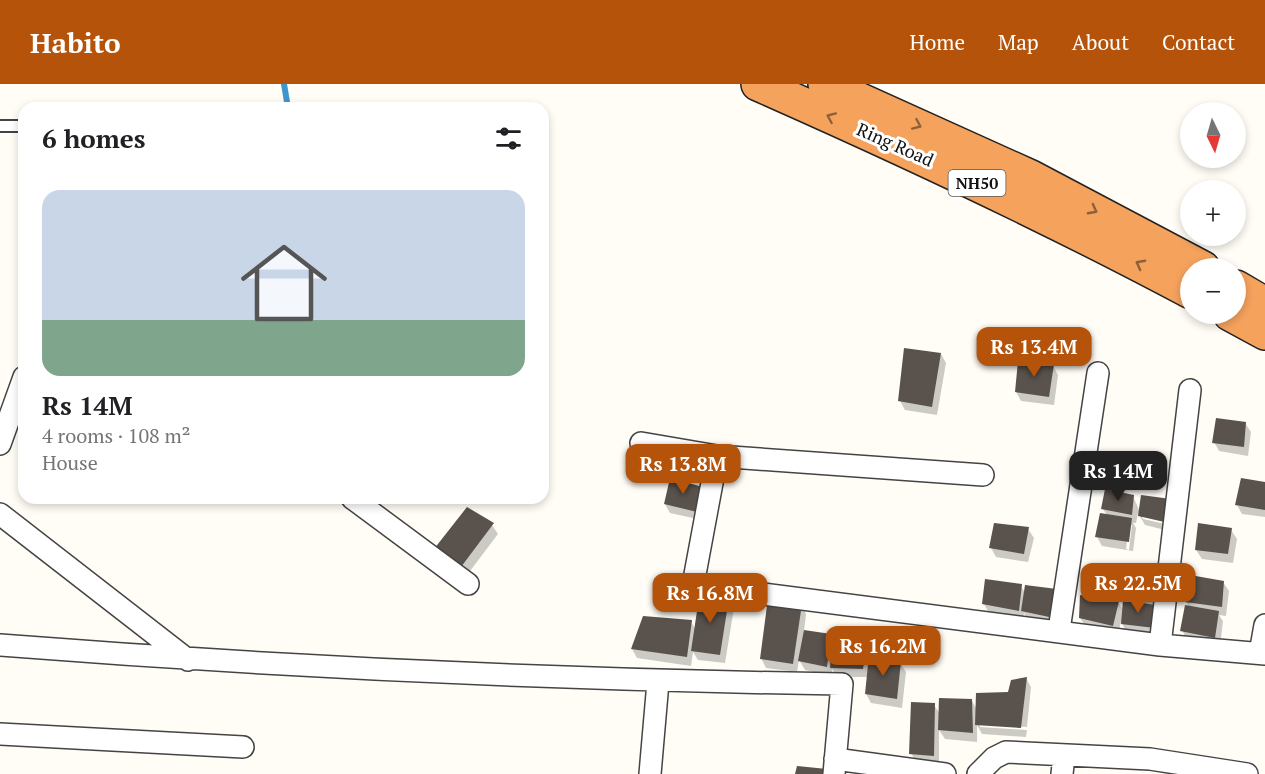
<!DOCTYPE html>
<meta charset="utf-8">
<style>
body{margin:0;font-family:"PT Serif",serif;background:#f6f6f6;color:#202124;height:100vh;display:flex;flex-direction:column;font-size:22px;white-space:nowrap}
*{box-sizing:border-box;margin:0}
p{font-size:20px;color:#757577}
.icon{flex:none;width:33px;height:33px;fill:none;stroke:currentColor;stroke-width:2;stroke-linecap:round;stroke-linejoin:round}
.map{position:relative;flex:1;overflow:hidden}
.details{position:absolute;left:18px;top:18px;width:531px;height:402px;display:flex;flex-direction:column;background:#fff;border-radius:18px;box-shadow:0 3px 9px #0003}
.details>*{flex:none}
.needle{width:39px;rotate:175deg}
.tools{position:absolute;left:1180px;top:18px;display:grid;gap:12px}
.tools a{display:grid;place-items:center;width:66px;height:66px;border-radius:50%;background:#fff;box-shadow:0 3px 9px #0003;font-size:30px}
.price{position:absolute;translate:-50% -51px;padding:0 14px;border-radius:12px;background:#b45309;color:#fff;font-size:20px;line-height:39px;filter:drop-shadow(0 2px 3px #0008)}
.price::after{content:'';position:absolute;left:50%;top:36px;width:18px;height:14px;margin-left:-9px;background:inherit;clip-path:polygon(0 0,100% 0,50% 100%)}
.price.selected{background:#222;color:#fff}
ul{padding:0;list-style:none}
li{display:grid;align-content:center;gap:12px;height:318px;padding:0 24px}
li+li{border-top:2px solid #e0e0e0}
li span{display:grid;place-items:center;height:186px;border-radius:18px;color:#555}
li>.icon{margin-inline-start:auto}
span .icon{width:108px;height:108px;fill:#fffc;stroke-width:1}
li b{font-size:26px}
h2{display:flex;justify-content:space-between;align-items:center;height:72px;padding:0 24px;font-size:26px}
header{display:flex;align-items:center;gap:36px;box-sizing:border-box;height:84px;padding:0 30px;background:#b45309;color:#fff}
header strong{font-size:28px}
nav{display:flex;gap:33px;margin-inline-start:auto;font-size:21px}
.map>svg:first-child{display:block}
.shadow{fill:#0003;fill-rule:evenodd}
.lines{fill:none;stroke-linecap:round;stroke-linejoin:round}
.stream{stroke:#3f96cf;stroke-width:6}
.building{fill:#5a524d}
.lane-casing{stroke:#444;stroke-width:14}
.street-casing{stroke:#444;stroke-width:24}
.highway-casing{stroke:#222;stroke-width:36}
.lane{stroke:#fff;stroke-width:10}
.street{stroke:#fff;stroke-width:21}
.highway{stroke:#f5a25d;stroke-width:33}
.oneway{stroke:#8e613b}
.labels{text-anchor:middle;stroke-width:6;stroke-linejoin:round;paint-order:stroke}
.shield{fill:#fff;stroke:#585858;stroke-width:1.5}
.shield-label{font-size:16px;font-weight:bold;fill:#111}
.street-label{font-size:18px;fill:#111;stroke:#fff}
</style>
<header>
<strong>Habito</strong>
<nav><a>Home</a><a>Map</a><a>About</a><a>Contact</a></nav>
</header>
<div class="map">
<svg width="1265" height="690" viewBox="0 0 1265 690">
<rect width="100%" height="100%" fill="#fffdf5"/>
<!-- shadow -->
<path class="shadow" d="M941,270L946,279L937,331L905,326L900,317Z
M1053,282L1058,291L1054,321L1021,317L1016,308Z
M1245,339L1251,348L1248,372L1219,367L1214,358Z
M1265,400V433L1242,430L1237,421Z
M702,404V436L670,429L665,420Z
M1133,412L1143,435L1174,442L1173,448L1145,441L1138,429L1136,439H1133L1136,444L1133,467L1102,462L1097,453L1107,431L1103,425ZM1129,441H1132L1129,466L1126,465Z
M492,441L498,450L467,491L441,474Z
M1028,445L1034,454L1028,478L996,473L991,464Z
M1231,446L1237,455L1233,479L1202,475L1196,466Z
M1191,492L1223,498L1229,507L1226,532L1219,531L1223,537L1220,562L1187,556L1182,546L1189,523L1186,518Z
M1158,494L1159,552L1127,549L1121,538L1118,550L1086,543L1080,534L1118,518L1124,527L1125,518L1121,513Z
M1021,502L1025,509L1026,503L1059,542L1028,536L1024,529L1023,535L989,529L984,520Z
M728,515L734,524L725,579L698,576L693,568L691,582L637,574L632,565L691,538L696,546Z
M801,521L806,530L804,547L830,551L834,558L867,555L873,564L871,573L900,579L906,588L902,624L871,619L866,610L868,593H837L832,585V592L805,586L799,576L797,588L766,584L761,574Z
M1026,594L1031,603L1027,643L980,640V643L1027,646L1026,653L982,650L977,641V658L945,655L939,646V681L916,678L911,669L934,621L940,630L972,617L977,626L1009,610Z"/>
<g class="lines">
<!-- stream -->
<path class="stream" d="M284,0L288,24"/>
</g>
<!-- building -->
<path class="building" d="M904,264L941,269L932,323L898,317Z
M1018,277L1054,280L1049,313L1015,308Z
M1216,334L1246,338L1244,363L1212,359Z
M670,394L703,403L697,428L664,420Z
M1241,394L1265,398V426L1235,421Z
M1105,405L1134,411L1132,431L1101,425Z
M1141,411L1171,415L1169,439L1138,432Z
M467,423L494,439L461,483L434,465Z
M1100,429L1132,434L1129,458L1095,453Z
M994,439L1029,443L1024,470L989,464Z
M1198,439L1232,444L1228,470L1195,466Z
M1125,486L1159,493L1157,517L1120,513Z
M1190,491L1224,497L1222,523L1185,518Z
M985,495L1022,500L1019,527L982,520Z
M1025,501L1057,505L1054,534L1021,527Z
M700,507L729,514L720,571L691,567Z
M1080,511L1119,517L1113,542L1079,534Z
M768,514L802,520L793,580L760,575Z
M1123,516L1155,521V544L1121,540Z
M1185,521L1219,527L1215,554L1180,547Z
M643,532L692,536L687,573L631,565Z
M804,546L831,550L827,583L798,577Z
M833,546L868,553L863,585L830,584Z
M869,571L901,577L897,615L865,610Z
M1027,593L1021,644L975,641L976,609L1008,608L1011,596Z
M939,614L972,615L973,649L938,646Z
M911,618L935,619L934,672L909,670Z
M797,682L827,685V690H795Z"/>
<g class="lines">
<!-- lane casing -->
<g class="lane-casing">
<path id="lane" d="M0,42H24"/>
</g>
<!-- street casing -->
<g class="street-casing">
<path id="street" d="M641,359L717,372L983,391
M0,360L24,293
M717,372L693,501L1160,561L1265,570
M352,414L468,500
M0,430L188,576
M1059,546L1098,289
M0,561C280,583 561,596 842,600L834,690
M1160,561L1190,306
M1260,569L1265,541
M0,650L243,663
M835,675L945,690
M650,690L658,598
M978,690L994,674L1006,668L1150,675L1247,690
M1062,690L1064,672"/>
</g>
<!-- highway casing -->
<g class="highway-casing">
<path id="highway" d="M758,0C905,65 1049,132 1191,208
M825,0L1031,93L1203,184
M1236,203L1265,220
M1230,230L1265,249"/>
</g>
<!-- lane -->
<use href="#lane" class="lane"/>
<!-- street -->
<use href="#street" class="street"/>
<!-- highway -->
<use href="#highway" class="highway"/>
</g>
<!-- one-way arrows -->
<defs><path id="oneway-chevron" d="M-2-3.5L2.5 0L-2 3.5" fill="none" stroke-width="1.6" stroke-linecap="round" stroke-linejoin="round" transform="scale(1.5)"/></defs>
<g class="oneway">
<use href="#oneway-chevron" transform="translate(831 33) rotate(-156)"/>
<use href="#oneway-chevron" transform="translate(917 41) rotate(24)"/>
<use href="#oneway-chevron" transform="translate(1093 126) rotate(28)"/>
<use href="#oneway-chevron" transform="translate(1140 180) rotate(-152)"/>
</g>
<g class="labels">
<!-- shield labels -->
<rect class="shield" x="948.5" y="86" width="57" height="26" rx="4.5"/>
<g class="shield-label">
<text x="977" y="105">NH50</text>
</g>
<!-- street labels -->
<g class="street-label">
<text transform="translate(895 61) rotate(24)" y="6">Ring Road</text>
</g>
</g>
</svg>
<div class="tools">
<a><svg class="needle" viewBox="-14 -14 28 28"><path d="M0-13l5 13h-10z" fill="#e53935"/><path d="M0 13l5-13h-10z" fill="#757577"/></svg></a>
<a>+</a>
<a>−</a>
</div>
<b class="price" style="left:1034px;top:294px">Rs 13.4M</b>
<b class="price" style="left:683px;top:411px">Rs 13.8M</b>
<b class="price selected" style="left:1118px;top:418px">Rs 14M</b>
<b class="price" style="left:1138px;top:530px">Rs 22.5M</b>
<b class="price" style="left:710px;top:540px">Rs 16.8M</b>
<b class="price" style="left:883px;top:593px">Rs 16.2M</b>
<section class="details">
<h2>6 homes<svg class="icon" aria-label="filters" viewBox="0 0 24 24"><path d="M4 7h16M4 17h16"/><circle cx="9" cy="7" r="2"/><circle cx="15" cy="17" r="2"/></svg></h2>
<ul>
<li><span style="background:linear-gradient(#c9d6e8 70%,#7fa58c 0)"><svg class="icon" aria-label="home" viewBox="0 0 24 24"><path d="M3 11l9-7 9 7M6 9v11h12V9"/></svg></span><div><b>Rs 14M</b><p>4 rooms · 108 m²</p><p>House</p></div></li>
</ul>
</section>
</div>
